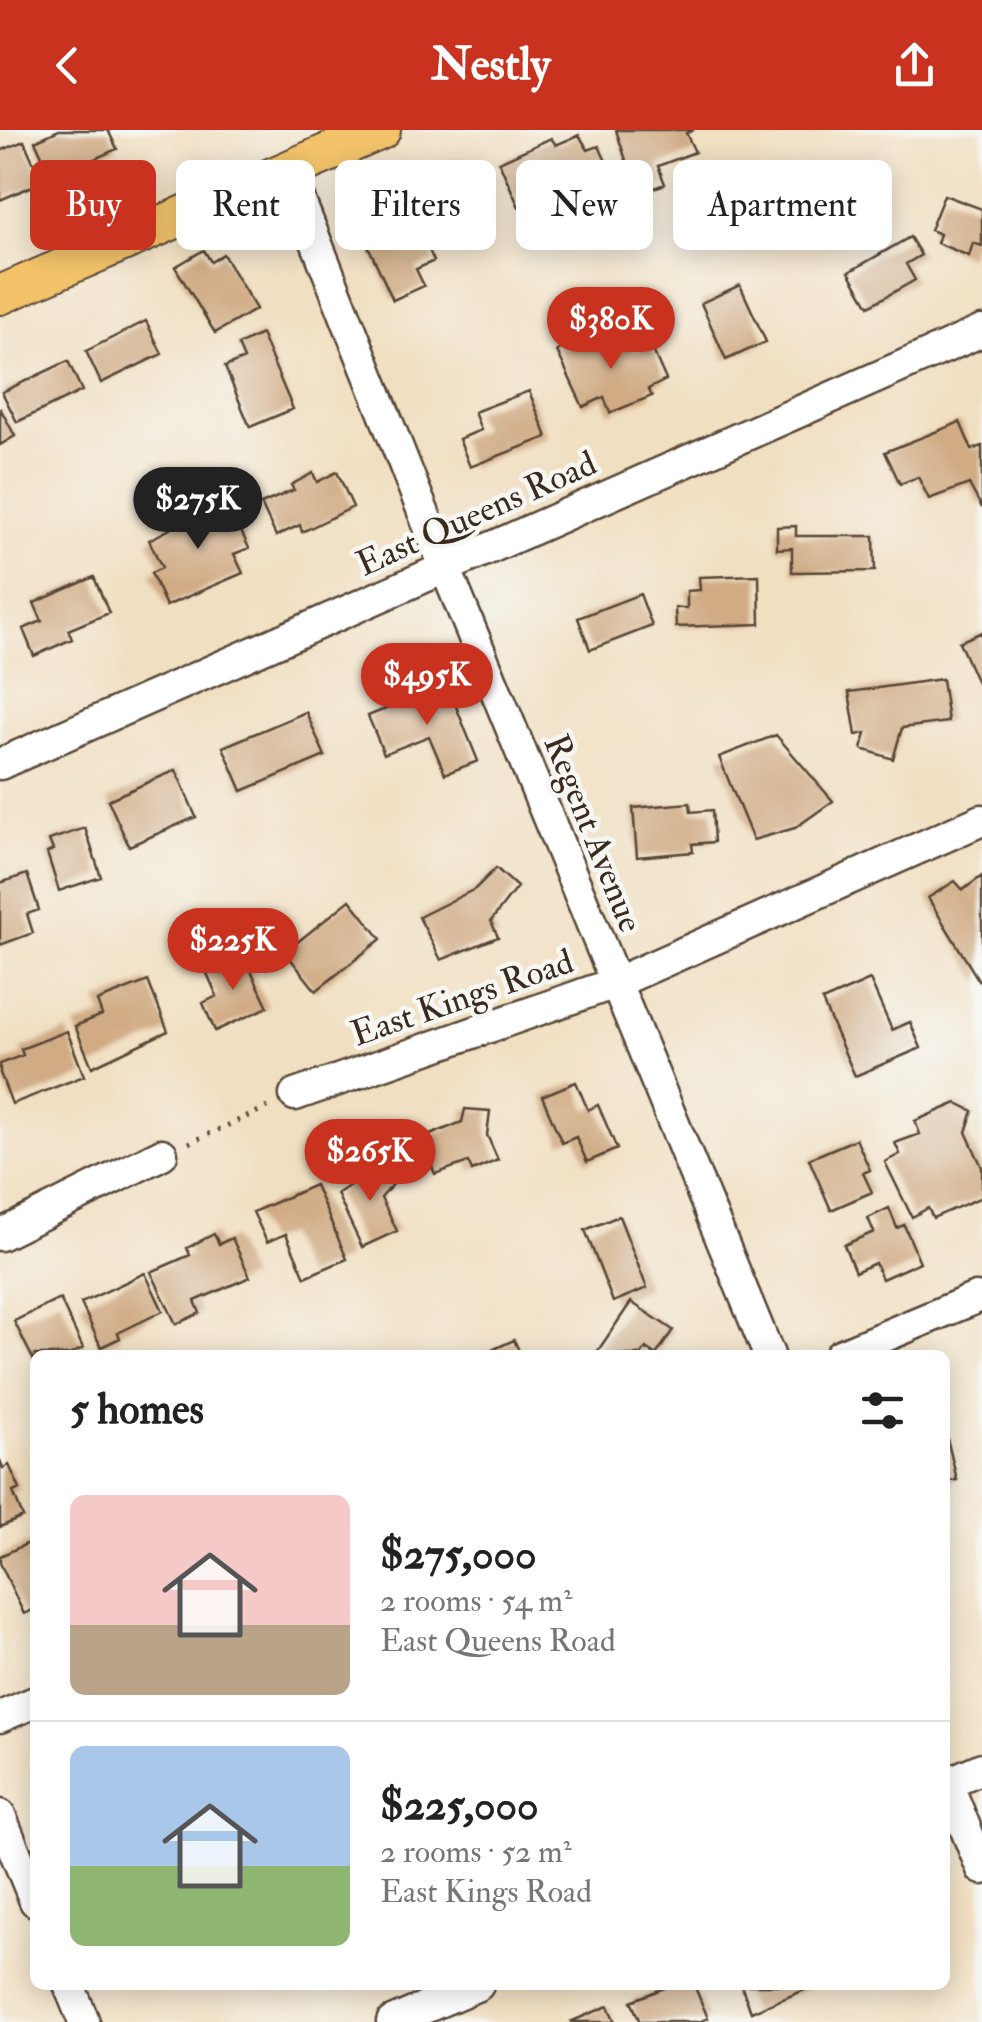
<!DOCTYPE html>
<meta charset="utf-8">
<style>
body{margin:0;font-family:"IM FELL Double Pica",serif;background:#f6f6f6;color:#222;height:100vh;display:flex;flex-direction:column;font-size:38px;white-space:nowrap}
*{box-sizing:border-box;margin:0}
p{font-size:32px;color:#767676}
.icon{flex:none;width:55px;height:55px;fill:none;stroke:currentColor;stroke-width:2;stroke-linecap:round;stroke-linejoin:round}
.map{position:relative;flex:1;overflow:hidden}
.drawer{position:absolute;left:30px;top:1220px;width:920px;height:640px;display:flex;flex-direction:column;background:#fff;border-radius:15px;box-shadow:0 5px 25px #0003}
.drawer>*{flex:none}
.banner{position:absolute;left:30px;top:30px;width:922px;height:90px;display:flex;gap:20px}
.price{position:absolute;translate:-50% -85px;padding:0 22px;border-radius:35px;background:#c8321e;color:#fff;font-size:32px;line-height:65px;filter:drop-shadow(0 2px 5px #0008)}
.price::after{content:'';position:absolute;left:50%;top:60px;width:30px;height:22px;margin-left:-15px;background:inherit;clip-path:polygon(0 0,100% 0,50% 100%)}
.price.on{background:#222;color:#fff}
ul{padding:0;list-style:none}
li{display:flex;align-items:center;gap:30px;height:250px;padding:0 40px}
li+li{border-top:2px solid #e0e0e0}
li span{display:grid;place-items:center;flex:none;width:280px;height:200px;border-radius:15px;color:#555}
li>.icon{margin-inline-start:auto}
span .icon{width:120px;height:120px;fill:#fffc;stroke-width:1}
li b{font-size:42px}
h2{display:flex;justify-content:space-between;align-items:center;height:120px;padding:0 40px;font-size:42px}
.pill{padding:0 35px;border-radius:15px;background:#fff;box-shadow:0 5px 25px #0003;font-size:35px;line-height:90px}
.pill.on{background:#c8321e;color:#fff}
header{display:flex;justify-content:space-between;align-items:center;height:130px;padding:0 40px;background:#c8321e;color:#fff;font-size:45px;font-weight:700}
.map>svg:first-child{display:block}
.building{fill:#d0ab84}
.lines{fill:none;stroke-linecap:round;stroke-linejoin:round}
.minor-casing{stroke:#564536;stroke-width:35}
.major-casing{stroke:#564536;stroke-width:42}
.path{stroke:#564536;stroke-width:5;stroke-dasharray:2.5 8;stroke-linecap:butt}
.minor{stroke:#fff;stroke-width:30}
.major{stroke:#f2c36a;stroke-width:38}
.labels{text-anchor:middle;stroke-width:9;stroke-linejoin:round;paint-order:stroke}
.street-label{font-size:35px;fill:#3b2a1e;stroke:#f6f6f2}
</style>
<header><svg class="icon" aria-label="back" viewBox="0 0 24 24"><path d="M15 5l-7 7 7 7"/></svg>Nestly<svg class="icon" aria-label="share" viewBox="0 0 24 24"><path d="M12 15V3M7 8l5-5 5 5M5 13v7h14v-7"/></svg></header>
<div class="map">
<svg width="982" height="1892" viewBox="0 0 982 1892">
<rect width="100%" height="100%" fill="#f6f6f2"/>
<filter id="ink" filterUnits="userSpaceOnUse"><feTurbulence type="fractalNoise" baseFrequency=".01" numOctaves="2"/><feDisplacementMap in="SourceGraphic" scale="20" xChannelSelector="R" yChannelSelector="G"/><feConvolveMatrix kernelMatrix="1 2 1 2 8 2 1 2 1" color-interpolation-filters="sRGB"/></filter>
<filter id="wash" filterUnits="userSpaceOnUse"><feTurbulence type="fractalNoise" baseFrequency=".0048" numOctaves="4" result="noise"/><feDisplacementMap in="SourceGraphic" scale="40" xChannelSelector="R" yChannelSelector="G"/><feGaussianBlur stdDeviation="2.25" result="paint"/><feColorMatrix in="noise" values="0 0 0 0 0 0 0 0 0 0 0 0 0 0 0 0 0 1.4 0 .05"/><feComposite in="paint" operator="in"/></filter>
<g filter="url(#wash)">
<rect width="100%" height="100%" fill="#f1dfc1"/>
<g id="blocks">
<!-- building -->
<path class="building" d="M59,0H108L117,19L52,48L35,11Z
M616,0H694L686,3L695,22L658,36L665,54L637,64Z
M579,5L588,20L599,16L609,38L519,77L499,32L551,8L556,15Z
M24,11L42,52L0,70V21Z
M459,28L481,82L440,99L418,45Z
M401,59L434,131L416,139L424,156L393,170L352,81Z
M944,65L982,79V116L973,113L969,126L937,113L940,104L930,100Z
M910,107L921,125L906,134L915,150L869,176L849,142Z
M204,120L211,132L223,124L256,179L215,203L175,137Z
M740,155L766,212L726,230L701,173Z
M146,191L162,224L101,253L86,221Z
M261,204L293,279L250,297L225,237L244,229L238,215Z
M626,204L634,222L651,216L666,250L648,259L652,266L610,283L604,267L583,277L557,221L585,207L591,218Z
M68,231L82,261L17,292L2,262Z
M529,261L547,307L470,337L459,309L481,300L474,282Z
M0,278L15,306L0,315Z
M960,292L972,320L982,316V378L969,354L929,369L918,347L900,354L885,322Z
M337,342L353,377L302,402L300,395L276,406L261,374L294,360L291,355L313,343L317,352Z
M204,371L211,383L228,374L249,418L234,424L243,443L166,476L151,443L162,438L149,410L182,393L178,383Z
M796,396V406H874L875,441L792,442V418L777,419V397Z
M759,445L760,494L676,497L675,478H687V461L700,460L699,447Z
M94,447L109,483L68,500L72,509L34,526L23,499L42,491L34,473Z
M640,464L652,496L590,520L578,488Z
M982,502V564L959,512Z
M942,549L948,592L902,598L893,629L862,619L866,603L856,605L849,562Z
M447,554L478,631L445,644L429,606L384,624L368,586Z
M306,582L325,626L242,661L223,617Z
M776,605L833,671L795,698L753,710L719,627Z
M176,640L196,687L129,716L108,670Z
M690,673L691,682L712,680L714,712L692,714L693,722L637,727L633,678Z
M85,698L101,747L59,761L47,723L53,720L49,710Z
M496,738L517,757L491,791L498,807L441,830L419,787L475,759Z
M27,744L39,780L27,784L33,803L0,815V753Z
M982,746V849L979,851L928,768L955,751L963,760Z
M350,770L381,809L316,861L285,822Z
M243,823L268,877L215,901L203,873L217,866L206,841Z
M870,850L892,900L910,892L921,918L855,946L822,871Z
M148,851L168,901L92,937L75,896L102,885L97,871Z
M67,901L84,946L12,974L0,943V934L23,925L21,919Z
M576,952L588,980L598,975L617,1019L587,1032L576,1007L562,1013L542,966Z
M957,973L973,981L966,1002L982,1037V1067L933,1088L928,1078L912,1087L885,1032L900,1024L895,1013L920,1004L915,991Z
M465,979L490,981L487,1005L498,1030L472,1041L468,1032L435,1044L420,1009L462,992Z
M856,1009L870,1040L863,1043L872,1062L831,1080L809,1029Z
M378,1028L400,1046L381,1068L397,1101L362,1117L337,1064L363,1047Z
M315,1055L347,1129L305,1147L286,1104L267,1112L253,1082Z
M889,1078L897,1098L904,1095L920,1132L882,1149L875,1133L855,1142L844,1115L874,1102L868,1088Z
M619,1086L647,1158L613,1172L585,1100Z
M214,1104L219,1114L232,1108L250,1147L195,1171L200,1183L176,1194L151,1142L190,1125L187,1118Z
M145,1143L163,1181L118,1203L120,1208L101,1217L81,1173Z
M60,1169L83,1218L69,1225H35V1233L14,1191Z
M631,1172L673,1200L656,1225L646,1218L641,1225H595Z
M514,1210L521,1225H481Z
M945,1300L957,1350L945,1352Z
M0,1330L3,1338L9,1335L20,1359L13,1362L23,1387L0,1397Z
M35,1410V1479L24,1484L0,1433V1426Z
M672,1855H694L708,1888L699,1892H640L631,1871Z
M741,1855H817L751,1882Z
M608,1876L615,1892H570Z"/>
</g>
</g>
<g filter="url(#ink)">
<use href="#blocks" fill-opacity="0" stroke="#564536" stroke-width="2.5"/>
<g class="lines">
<!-- minor casing -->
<g class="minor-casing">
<path id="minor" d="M288,41L445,437L769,1225
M0,634L982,201
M295,965L615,853L982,690
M0,1105L162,1024
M840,1225L976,1168
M0,1587L35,1572
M945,1648L982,1739
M945,1654L982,1638
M0,1685L35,1771
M69,1855L84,1892
M392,1892L478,1855"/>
</g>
<!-- major casing -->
<g class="major-casing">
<path id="major" d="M0,165L381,0"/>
</g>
<!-- path -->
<path class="path" d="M189,1013L270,976"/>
<!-- minor -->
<use href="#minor" class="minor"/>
<!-- major -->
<use href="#major" class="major"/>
</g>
</g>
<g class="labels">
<!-- street labels -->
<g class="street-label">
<text transform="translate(476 383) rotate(-24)" y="12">East Queens Road</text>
<text transform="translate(594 703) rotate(68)" y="12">Regent Avenue</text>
<text transform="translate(462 867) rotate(-19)" y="12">East Kings Road</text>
</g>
</g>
</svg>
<b class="price" style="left:611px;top:242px">$380K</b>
<b class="price on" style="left:198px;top:422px">$275K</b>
<b class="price" style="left:427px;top:598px">$495K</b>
<b class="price" style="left:233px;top:863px">$225K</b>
<b class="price" style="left:370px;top:1074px">$265K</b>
<div class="banner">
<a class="pill on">Buy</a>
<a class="pill">Rent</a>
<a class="pill">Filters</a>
<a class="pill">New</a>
<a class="pill">Apartment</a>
</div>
<section class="drawer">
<h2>5 homes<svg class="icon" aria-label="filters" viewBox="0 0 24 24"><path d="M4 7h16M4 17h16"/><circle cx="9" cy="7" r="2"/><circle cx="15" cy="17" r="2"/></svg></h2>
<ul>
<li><span style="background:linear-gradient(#f6c9c9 65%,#b9a48a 0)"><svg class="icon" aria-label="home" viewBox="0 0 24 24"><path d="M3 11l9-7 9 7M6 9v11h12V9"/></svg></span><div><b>$275,000</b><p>2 rooms · 54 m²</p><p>East Queens Road</p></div></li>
<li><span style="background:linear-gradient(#a9c7e8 60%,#8fb573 0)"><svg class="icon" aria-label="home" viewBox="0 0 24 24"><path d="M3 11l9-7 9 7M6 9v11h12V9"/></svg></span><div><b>$225,000</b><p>2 rooms · 52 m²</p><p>East Kings Road</p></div></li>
</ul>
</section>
</div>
